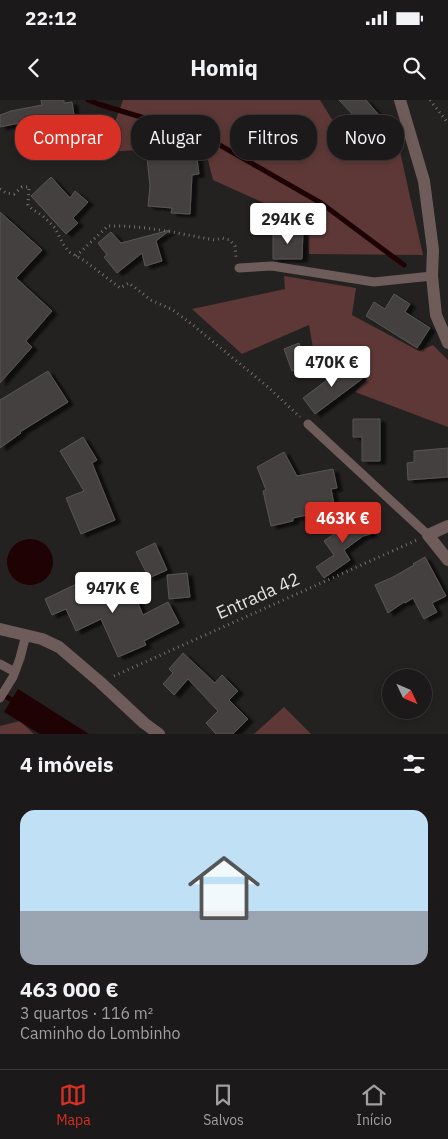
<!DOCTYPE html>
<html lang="pt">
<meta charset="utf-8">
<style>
body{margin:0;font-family:"IBM Plex Sans",sans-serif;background:#242222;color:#f1f3f6;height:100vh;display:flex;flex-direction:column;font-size:19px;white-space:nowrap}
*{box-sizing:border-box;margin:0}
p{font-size:16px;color:#a0a0a2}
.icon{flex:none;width:28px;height:28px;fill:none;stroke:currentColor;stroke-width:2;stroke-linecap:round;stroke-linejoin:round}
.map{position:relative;height:634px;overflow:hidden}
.drawer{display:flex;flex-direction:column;background:#1b1919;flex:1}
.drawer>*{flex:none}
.banner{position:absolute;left:15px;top:15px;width:419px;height:45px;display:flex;gap:10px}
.needle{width:32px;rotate:134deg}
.tools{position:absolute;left:382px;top:569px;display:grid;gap:10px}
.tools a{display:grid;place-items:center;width:50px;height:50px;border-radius:50%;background:#1b1919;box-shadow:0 2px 8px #0003,0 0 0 1px #393838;font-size:25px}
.price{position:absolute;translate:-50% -42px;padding:0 11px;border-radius:5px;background:#fff;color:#222;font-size:16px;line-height:32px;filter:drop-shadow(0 1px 2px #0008)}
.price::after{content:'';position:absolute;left:50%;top:30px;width:15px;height:11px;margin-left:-8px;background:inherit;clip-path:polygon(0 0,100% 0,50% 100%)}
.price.on{background:#d93025;color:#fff}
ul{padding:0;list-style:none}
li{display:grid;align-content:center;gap:10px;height:265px;padding:0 20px}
li span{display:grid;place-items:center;height:155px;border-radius:15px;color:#555}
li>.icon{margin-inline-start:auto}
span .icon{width:90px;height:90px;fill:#fffc;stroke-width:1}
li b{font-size:21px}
h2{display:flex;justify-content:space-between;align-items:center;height:60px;padding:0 20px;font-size:21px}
.pill{padding:0 18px;border-radius:20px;background:#1b1919;box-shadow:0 2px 8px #0003,0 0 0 1px #393838;font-size:18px;line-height:45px}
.pill.on{background:#d93025;color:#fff}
.status{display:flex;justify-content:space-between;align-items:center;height:35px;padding:0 25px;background:#1b1919;direction:ltr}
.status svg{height:14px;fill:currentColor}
header{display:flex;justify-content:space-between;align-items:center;height:65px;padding:0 20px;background:#1b1919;font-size:22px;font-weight:700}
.menu{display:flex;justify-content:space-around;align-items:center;height:70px;border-top:1px solid #393838;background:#1b1919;font-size:14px;color:#a0a0a2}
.menu a{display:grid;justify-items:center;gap:2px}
.menu .on{color:#d93025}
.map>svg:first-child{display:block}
.green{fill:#5d3836}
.water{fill:#1f0203}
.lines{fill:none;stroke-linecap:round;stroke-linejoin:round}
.stream{stroke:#1f0203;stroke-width:5}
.building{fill:#454141;stroke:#595555;filter:url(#shadow)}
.path{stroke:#747171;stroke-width:3;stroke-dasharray:1 4;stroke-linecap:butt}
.service{stroke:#6e5c5a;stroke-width:9}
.minor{stroke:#6e5c5a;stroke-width:12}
.labels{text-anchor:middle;stroke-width:4;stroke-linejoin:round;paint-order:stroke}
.street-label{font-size:18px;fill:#e4e1e1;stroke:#242121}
</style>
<div class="status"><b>22:12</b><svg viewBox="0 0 49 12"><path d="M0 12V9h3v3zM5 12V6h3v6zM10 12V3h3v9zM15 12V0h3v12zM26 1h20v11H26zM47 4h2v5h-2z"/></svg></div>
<header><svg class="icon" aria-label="back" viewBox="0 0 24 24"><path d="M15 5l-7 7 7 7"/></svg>Homiq<svg class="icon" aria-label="search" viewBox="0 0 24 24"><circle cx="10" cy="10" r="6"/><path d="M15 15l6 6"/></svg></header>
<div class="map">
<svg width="448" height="634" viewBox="0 0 448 634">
<defs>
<filter id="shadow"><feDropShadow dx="5.5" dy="3" stdDeviation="1" flood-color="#0009"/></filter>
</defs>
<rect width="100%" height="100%" fill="#242121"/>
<!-- green -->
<path class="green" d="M123,0H320L341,34L365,52L395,29L423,155L309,154L307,112L264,103L213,80L200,29L139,50L104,52Z
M284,176L356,188L352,215L419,251L433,245L448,260V327L355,292L367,279L350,263L334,269L314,254L309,225L242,254L192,209L285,189Z
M284,607L311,634H254Z
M20,621L34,634H0V626Z"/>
<!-- water -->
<path class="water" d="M7 462a23 23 0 1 1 46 0a23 23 0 1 1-46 0Z
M18,589L89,634H40L4,612Z"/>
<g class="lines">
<!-- stream -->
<path class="stream" d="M88,0L98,4L204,36L321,103L404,165
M1,594L18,603"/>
</g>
<!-- building -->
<path class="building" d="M41,0H64V3L72,2L74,15L44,20V18L0,27V15L11,11L42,5Z
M339,0H366L385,22L362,41L348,25L356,18Z
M196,51L199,74L192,75L190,114L171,113L172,108L148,106L150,86L147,57Z
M51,77L70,98L75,91L88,102L73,118L78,123L66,134L31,96Z
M0,112L42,150L16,178L52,211L26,241L32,247L0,283Z
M170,130L156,141L162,161L145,166L142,153L117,173L104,157L107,155L98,143L111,132L121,143Z
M273,131H303L302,159H273Z
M394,194L410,204L405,212L430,228L417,248L366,216L374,202L385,209Z
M299,243L307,266L292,271L284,249Z
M350,263L362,279L315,314L303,298Z
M48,271L68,302L20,332L21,333L0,348V300Z
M353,319H380V361H362V337H353Z
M83,337L97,360L92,363L115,420L81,434L66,398L84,391L60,351Z
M448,348V377L408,380L407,363L414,362V351Z
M284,352L297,376L333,369L337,388L331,389L335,409L293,418V421L271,426L263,391L266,390L257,367Z
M364,413L371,434L363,436L344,450L350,460L324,478L316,467L334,455L324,441Z
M155,443L167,470L149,478L136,452Z
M425,457L446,496L432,503L437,512L424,519L413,498L405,503L404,502L388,513L375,485L393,477L414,465L413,464Z
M187,473L190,497L169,499L167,475Z
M87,479L94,495L128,480L143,515L168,502L179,523L144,541L146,545L118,557L101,519L76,531L66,509L52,515L45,499Z
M183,553L215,583L222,575L238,591L229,600L248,619L233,634H216L206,623L218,611L188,579L174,595L163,584L173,573L169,569Z"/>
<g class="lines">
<!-- path -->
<path class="path" d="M430,0L448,23
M0,89L6,93L14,94L22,87H29L28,105L32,109L43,116L55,128L63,144L69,152L85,161L120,188L129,183L151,200L173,210L194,226L268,287L300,317
M76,156L108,126C144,125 180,134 215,140L222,138L230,140L235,146L236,158
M114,576L417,440"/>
<!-- service -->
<path class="service" d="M239,168L272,166L374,182L432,176
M308,324L428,435
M0,564L15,572
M0,598L13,577L20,558L26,535"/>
<!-- minor -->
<path class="minor" d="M400,0L424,81L433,150L432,176L436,215L448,243
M448,426L428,435L448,460
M0,529L42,539L59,547L100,582L144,623L159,634"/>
</g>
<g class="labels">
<!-- street labels -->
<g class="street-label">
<text transform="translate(258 496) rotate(-24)" y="6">Entrada 42</text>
</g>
</g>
</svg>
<div class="tools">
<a><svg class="needle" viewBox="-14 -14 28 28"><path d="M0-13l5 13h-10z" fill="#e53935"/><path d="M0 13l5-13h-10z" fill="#a0a0a2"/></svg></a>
</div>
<b class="price" style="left:288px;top:145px">294K €</b>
<b class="price" style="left:332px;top:288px">470K €</b>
<b class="price on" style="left:343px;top:444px">463K €</b>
<b class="price" style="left:113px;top:514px">947K €</b>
<div class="banner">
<a class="pill on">Comprar</a>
<a class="pill">Alugar</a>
<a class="pill">Filtros</a>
<a class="pill">Novo</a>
</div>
</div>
<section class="drawer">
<h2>4 imóveis<svg class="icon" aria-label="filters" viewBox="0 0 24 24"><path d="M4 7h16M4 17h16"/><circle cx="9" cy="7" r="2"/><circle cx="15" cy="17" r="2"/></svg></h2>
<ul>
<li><span style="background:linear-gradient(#bfe0f5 65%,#9aa5b1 0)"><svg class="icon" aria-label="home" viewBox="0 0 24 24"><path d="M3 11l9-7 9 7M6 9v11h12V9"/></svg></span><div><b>463 000 €</b><p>3 quartos · 116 m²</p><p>Caminho do Lombinho</p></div></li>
</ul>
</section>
<nav class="menu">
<a class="on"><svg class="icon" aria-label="map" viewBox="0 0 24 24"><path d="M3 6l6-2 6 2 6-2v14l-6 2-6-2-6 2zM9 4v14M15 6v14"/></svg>Mapa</a>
<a><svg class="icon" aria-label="saved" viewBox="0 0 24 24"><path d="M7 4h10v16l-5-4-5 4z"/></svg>Salvos</a>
<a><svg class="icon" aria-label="home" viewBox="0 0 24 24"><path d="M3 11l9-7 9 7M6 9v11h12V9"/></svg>Início</a>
</nav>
